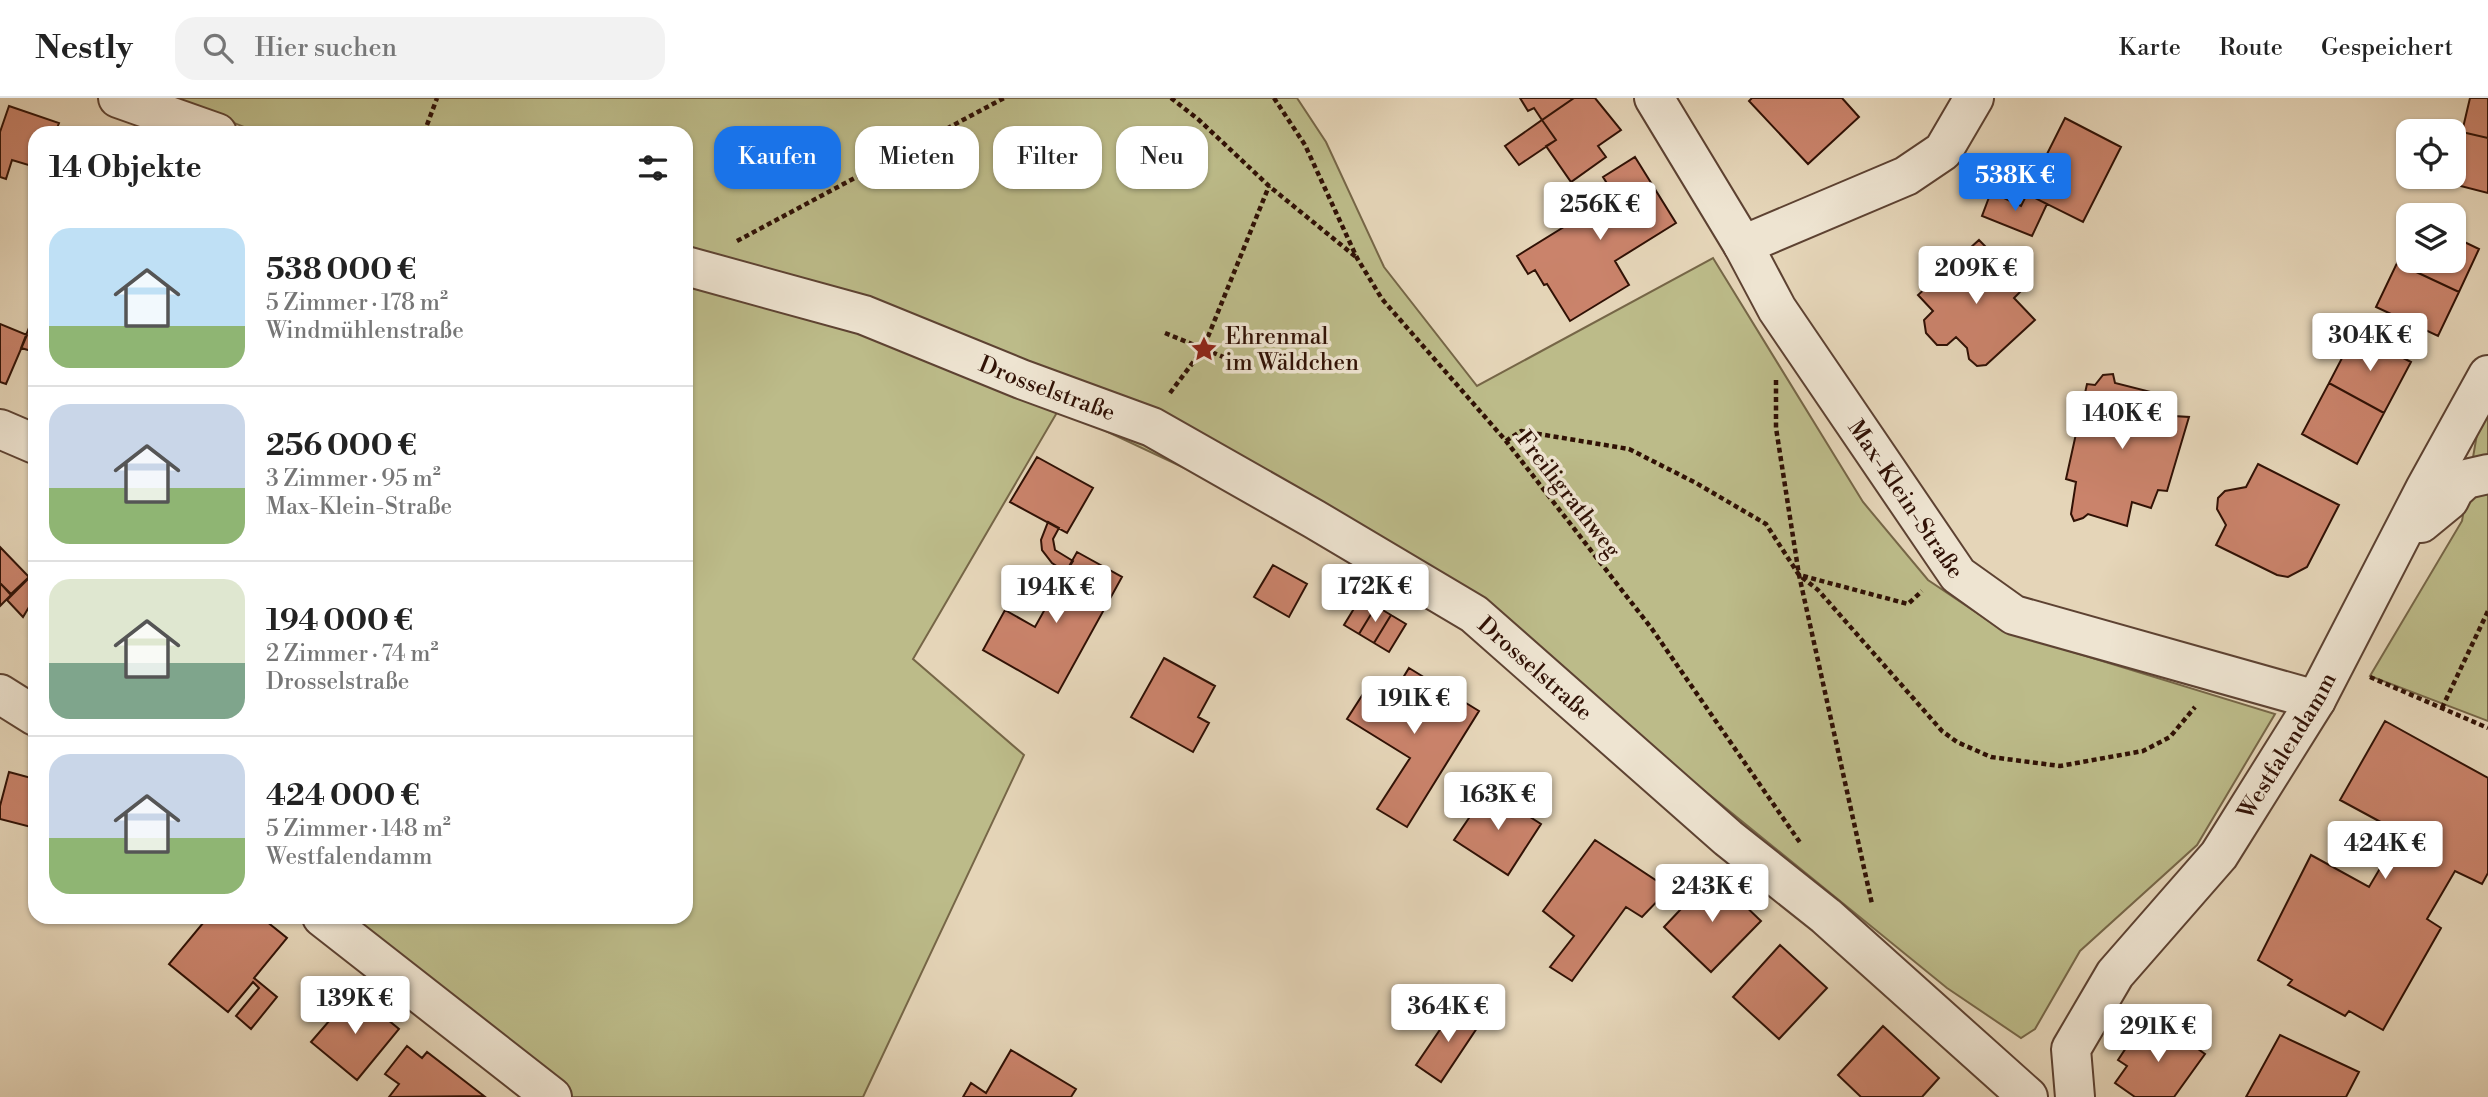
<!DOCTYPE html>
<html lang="de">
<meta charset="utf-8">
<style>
body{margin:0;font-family:"Libre Bodoni",serif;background:#f2f2f2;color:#222;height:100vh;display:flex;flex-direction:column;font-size:26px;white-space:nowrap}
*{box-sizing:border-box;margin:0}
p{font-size:23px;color:#767676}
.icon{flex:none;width:38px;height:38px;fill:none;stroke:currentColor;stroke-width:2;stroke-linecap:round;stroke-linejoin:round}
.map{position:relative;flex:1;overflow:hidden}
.sheet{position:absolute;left:28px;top:28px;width:665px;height:798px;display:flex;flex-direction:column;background:#fff;border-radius:21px;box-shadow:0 2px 5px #0004}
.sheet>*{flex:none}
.hud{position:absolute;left:714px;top:28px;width:665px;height:63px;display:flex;gap:14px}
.fabs{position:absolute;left:2396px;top:21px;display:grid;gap:14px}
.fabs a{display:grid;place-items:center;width:70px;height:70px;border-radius:14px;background:#fff;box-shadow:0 2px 5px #0004;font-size:35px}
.price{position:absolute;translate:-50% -60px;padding:0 16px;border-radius:7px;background:#fff;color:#222;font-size:23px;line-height:46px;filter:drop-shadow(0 2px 4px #0008)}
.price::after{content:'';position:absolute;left:50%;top:42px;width:21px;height:16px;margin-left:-10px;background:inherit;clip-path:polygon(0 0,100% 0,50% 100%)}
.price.active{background:#1a73e8;color:#fff}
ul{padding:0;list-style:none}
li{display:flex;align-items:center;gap:21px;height:175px;padding:0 21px}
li+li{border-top:2px solid #e0e0e0}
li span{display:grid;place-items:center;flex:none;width:196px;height:140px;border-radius:21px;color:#555}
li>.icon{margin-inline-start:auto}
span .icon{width:84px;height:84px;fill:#fffc;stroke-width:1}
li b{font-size:30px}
h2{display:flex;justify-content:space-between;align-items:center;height:84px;padding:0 21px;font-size:30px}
.pill{padding:0 24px;border-radius:21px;background:#fff;box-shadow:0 2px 5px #0004;font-size:24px;line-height:63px}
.pill.active{background:#1a73e8;color:#fff}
header{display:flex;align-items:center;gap:42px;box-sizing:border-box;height:98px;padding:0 35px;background:#fff;border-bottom:2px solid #e0e0e0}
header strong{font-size:33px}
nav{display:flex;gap:38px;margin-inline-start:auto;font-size:24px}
.search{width:490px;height:63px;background:#f2f2f2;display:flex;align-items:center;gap:18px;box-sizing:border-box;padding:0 24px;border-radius:21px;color:#767676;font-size:26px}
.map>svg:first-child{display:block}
.green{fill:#bcbb89;stroke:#766647;stroke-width:2}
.building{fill:#ca836b;stroke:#301105;stroke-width:2}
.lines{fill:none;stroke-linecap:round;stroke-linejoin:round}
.minor-casing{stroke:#5d4232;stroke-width:42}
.path{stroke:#301105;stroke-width:4.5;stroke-dasharray:5 3.5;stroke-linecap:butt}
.minor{stroke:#eee4d1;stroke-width:38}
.labels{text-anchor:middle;stroke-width:7;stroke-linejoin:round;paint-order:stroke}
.poi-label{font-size:23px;fill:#301105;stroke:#eee4d1;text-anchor:start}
.street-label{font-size:23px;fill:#301105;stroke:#eee4d1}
</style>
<header>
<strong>Nestly</strong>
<div class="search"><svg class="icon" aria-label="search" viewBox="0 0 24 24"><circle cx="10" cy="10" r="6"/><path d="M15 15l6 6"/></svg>Hier suchen</div>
<nav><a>Karte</a><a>Route</a><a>Gespeichert</a></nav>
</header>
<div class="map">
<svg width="2488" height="999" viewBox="0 0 2488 999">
<rect width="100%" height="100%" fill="#e5d5b8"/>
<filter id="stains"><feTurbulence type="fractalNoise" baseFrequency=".00286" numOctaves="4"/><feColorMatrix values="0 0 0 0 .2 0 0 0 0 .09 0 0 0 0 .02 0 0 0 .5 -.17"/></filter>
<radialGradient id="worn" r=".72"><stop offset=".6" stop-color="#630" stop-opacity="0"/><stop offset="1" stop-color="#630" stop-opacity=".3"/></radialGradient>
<!-- green -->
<path class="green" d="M172,0H1297L1326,44L1384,169L1477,288L1713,160L1863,404L1928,482L2004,533L2275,616L2197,747L2080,853L2035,931L2021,940L1947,890L1476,507L1059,311L913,561L1024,657L863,999H554L321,819H686V35H259Z
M2488,311V623L2370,578L2462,423L2481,313Z"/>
<!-- building -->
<path class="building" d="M1520,0H1574L1542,22L1534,10L1528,13Z
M1574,0H1595L1621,32L1598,48L1606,59L1571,84L1546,48L1556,42L1542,22Z
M1752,0H1842L1859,19L1808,66L1749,3Z
M2470,0H2488V40L2462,34Z
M9,8L59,25L55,35H35V69L12,62L6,81L0,79V34Z
M2065,20L2121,49L2083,124L2027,96Z
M1542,22L1556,42L1519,67L1505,48Z
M2462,34L2488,40V95L2449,85L2450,79H2454V67Z
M1635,59L1676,125L1615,163L1629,187L1570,223L1547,186L1544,187L1535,172L1528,176L1517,158L1588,114L1598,104L1613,95L1603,79Z
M1991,94L2021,108L2027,96L2047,106L2032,138L1982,118Z
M2454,139L2479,151L2459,194L2397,165L2408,141V163H2454Z
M1979,142L2025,189L2014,200L2035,222L1986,267L1977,268L1969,261L1967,250L1956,239L1947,247H1937L1926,235L1924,222L1933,213L1918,197Z
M2397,165L2459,194L2438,238L2376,209Z
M32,222L35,223V254L21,250Z
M0,226L27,237L6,286L0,284Z
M2355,235L2411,264L2384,315L2329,285Z
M2113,276L2115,285L2151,294L2145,302L2162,304L2171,310L2174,318L2189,319L2167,393L2158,392L2151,410L2132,404L2127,428L2088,416L2083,420L2074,423L2071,416L2076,384L2066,381L2087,286L2095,287L2103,277Z
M2329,285L2384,315L2357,366L2302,336Z
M1037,359L1093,390L1067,435L1010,404Z
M2258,366L2339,407L2307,469L2288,479L2277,477L2216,447L2226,427L2217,411L2218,400L2225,393L2246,389Z
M1048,424L1059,430L1053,441L1055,452L1073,463L1066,474L1052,465L1042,452L1041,442Z
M0,449L29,479L11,496L0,485Z
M1077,454L1122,479L1058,595L983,552L1005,512L1035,529Z
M1273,467L1307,486L1289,519L1254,499Z
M35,474V499L23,519L7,502Z
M0,485L11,497L0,508Z
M1361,499L1376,508L1359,536L1344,527Z
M1376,508L1391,517L1374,545L1359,536Z
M1391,517L1406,526L1389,554L1374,545Z
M1164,560L1215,588L1198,619L1209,625L1193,654L1131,619Z
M1409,570L1479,613L1407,729L1377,711L1410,660L1347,621L1370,585L1392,598Z
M2385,623L2488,680V775L2482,786L2455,773L2427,821L2441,830L2383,932L2349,913L2345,918L2288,887L2292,882L2258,862L2311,757L2369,789L2401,735L2340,702Z
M9,674L35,681V730L0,721V708Z
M1488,692L1541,726L1508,777L1454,742Z
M1595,742L1669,791L1642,819L1626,809L1572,883L1550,869L1574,838L1543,813Z
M1713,777L1761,823L1711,874L1664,829Z
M208,819H261L287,840L254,880L277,899L251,931L236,918L259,890L253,884L228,914L169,866Z
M1780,847L1827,890L1779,941L1733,899Z
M354,894L399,931L357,982L311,944Z
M1456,908L1481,924L1441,984L1416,967Z
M2160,924L2205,956L2174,999H2135L2115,985L2127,968L2118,962L2136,935L2146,942Z
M1883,928L1939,980L1922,999H1861L1838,977Z
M2280,937L2359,974L2346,999H2246Z
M407,948L422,960L427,954L484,998L389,999L399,986L385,976Z
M1011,952L1076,991L1071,999H963L971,985L986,995Z"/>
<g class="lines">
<!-- minor casing -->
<g class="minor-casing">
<g id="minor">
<path d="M118,0L217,35"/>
<path id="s1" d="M1654,0L1743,147L1777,211L1958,477L2014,517L2316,602"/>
<path d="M1743,147L1906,78L1943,53L1974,0"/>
<path id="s2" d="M686,168L864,217L1021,281L1152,329L1314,421L1474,516L1728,740L1826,818L2028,999"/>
<path d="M0,331L35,346"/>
<path d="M2421,425L2449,402L2454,392L2466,381L2488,376"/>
<path d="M0,596L35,618"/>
<path d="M322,819L552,999"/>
<path id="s3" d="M2075,999L2071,951L2115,876L2219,757L2316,602L2425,391L2488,277"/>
</g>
</g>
<!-- path -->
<path class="path" d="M1171,0L1199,22L1269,88L1356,159
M1274,0L1305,47L1357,160L1382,201L1506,343L1652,531L1801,746
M424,35L437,0
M737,143L1004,0
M1165,235L1226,260
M1776,282V330L1799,477L1872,806
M1170,295L1203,251L1269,88
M1506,343L1521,333L1629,351L1696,385L1766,426L1799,477L1818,492L1942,633L1957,644L1991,659L2060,668L2143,653L2170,639L2195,609
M1803,478L1908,506L1922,493
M2370,579L2488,630
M2442,610L2488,513"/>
<!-- minor -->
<use href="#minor" class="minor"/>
</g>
<!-- icons -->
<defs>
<g id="sight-bare" transform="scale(2.1)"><path d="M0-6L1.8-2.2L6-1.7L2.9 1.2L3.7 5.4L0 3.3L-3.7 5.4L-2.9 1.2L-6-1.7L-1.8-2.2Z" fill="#8f2418" stroke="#eee4d1" stroke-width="2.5" paint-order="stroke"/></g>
</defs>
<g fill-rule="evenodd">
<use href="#sight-bare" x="1204" y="251"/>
</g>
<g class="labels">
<!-- poi labels -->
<g class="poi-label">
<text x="1225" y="246">Ehrenmal<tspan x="1225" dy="26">im Wäldchen</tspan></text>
</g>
<!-- street labels -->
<g class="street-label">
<text dy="8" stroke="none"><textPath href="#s2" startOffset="382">Drosselstraße</textPath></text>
<text transform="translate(1569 396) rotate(52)" y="8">Freiligrathweg</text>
<text dy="8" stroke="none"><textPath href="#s1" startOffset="474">Max-Klein-Straße</textPath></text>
<text dy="8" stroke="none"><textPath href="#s2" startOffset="948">Drosselstraße</textPath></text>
<text dy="8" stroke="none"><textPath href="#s3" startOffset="422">Westfalendamm</textPath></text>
</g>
</g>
<rect width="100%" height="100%" filter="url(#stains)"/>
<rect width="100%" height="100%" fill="url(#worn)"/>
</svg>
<div class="fabs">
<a><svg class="icon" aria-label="locate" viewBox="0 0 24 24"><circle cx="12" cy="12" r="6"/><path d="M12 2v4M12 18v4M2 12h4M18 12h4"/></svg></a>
<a><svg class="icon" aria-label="layers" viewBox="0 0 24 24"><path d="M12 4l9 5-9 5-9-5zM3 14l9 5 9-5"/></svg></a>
</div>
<b class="price active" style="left:2015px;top:115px">538K €</b>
<b class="price" style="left:1600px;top:144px">256K €</b>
<b class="price" style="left:1976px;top:208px">209K €</b>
<b class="price" style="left:2370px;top:275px">304K €</b>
<b class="price" style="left:2122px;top:353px">140K €</b>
<b class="price" style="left:1375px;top:526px">172K €</b>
<b class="price" style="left:1056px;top:527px">194K €</b>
<b class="price" style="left:1414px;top:638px">191K €</b>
<b class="price" style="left:1498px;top:734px">163K €</b>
<b class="price" style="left:2385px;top:783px">424K €</b>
<b class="price" style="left:1712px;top:826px">243K €</b>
<b class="price" style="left:355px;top:938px">139K €</b>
<b class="price" style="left:1448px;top:946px">364K €</b>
<b class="price" style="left:2158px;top:966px">291K €</b>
<div class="hud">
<a class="pill active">Kaufen</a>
<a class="pill">Mieten</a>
<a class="pill">Filter</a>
<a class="pill">Neu</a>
</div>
<section class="sheet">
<h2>14 Objekte<svg class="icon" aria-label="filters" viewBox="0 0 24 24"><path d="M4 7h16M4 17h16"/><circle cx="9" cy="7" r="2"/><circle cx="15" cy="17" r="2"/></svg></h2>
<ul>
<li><span style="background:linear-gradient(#bfe0f5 70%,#8fb573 0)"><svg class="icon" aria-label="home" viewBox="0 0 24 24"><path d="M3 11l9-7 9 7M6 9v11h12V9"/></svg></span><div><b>538 000 €</b><p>5 Zimmer · 178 m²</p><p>Windmühlenstraße</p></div></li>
<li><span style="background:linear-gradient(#c9d6e8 60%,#8fb573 0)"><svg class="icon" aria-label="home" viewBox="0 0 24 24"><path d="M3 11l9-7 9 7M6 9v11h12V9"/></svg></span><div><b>256 000 €</b><p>3 Zimmer · 95 m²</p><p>Max-Klein-Straße</p></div></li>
<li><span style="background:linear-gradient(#dfe7d0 60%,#7fa58c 0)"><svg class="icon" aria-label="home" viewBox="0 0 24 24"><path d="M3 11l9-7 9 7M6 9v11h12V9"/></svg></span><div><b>194 000 €</b><p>2 Zimmer · 74 m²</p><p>Drosselstraße</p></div></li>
<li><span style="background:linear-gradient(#c9d6e8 60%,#8fb573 0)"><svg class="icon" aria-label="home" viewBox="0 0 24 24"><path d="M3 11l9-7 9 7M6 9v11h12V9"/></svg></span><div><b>424 000 €</b><p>5 Zimmer · 148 m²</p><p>Westfalendamm</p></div></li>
</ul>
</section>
</div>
